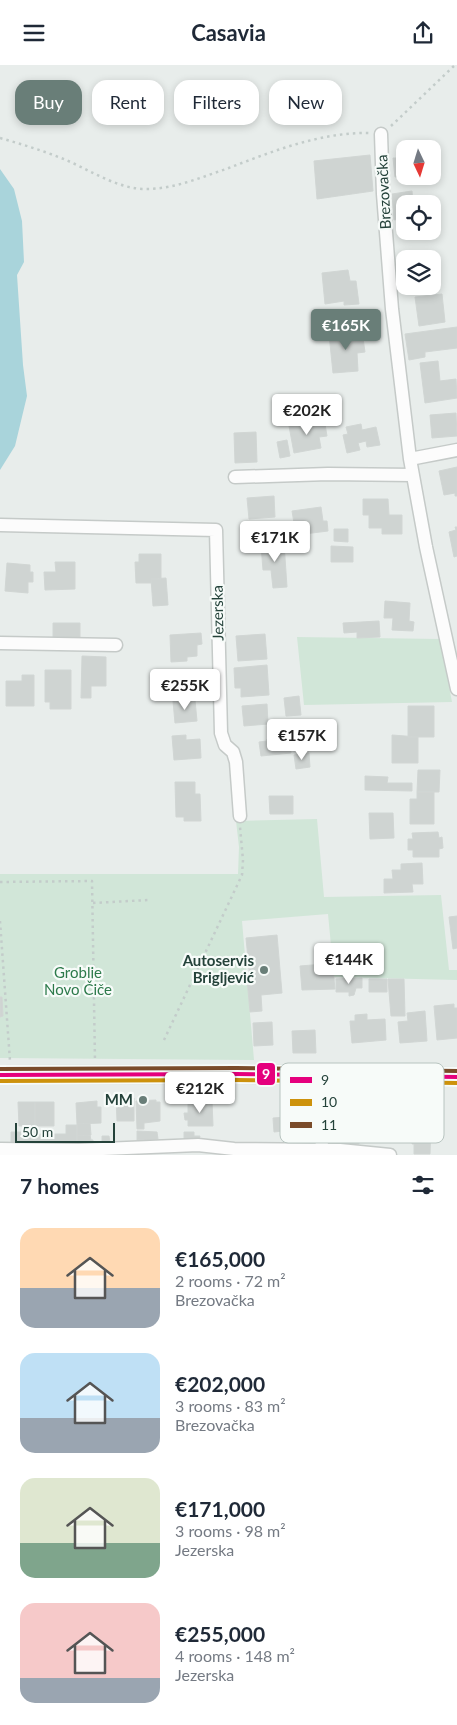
<!DOCTYPE html>
<meta charset="utf-8">
<style>
body{margin:0;font-family:Lato,sans-serif;background:#f6f6f7;color:#1f2937;height:100vh;display:flex;flex-direction:column;font-size:19px;white-space:nowrap}
*{box-sizing:border-box;margin:0}
p{font-size:16px;color:#747a83}
.icon{flex:none;width:28px;height:28px;fill:none;stroke:currentColor;stroke-width:2;stroke-linecap:round;stroke-linejoin:round}
.map{position:relative;height:1090px;overflow:hidden}
.panel{display:flex;flex-direction:column;background:#fff;flex:1}
.panel>*{flex:none}
.banner{position:absolute;left:15px;top:15px;width:428px;height:45px;display:flex;gap:10px}
.needle{width:32px;rotate:176deg}
.fabs{position:absolute;left:396px;top:75px;display:grid;gap:10px}
.fabs a{display:grid;place-items:center;width:45px;height:45px;border-radius:10px;background:#fff;box-shadow:0 2px 8px #0003;font-size:25px}
.scale{position:absolute;left:15px;bottom:12px;width:100px;box-sizing:border-box;padding-left:5px;border:2px solid #24423a;border-top:0;font-size:14px;line-height:18px;white-space:nowrap;color:#24423a;-webkit-text-stroke:4px #f7fbf9;paint-order:stroke}
.price{position:absolute;translate:-50% -42px;padding:0 11px;border-radius:5px;background:#fff;color:#222;font-size:16px;line-height:32px;filter:drop-shadow(0 1px 2px #0008)}
.price::after{content:'';position:absolute;left:50%;top:30px;width:15px;height:11px;margin-left:-8px;background:inherit;clip-path:polygon(0 0,100% 0,50% 100%)}
.price.on{background:#697e78;color:#fff}
ul{padding:0;list-style:none}
li{display:flex;align-items:center;gap:15px;height:125px;padding:0 20px}
li span{display:grid;place-items:center;flex:none;width:140px;height:100px;border-radius:15px;color:#555}
li>.icon{margin-inline-start:auto}
span .icon{width:60px;height:60px;fill:#fffc;stroke-width:1}
li b{font-size:21px}
h2{display:flex;justify-content:space-between;align-items:center;height:60px;padding:0 20px;font-size:21px}
.pill{padding:0 18px;border-radius:15px;background:#fff;box-shadow:0 2px 8px #0003;font-size:18px;line-height:45px}
.pill.on{background:#697e78;color:#fff}
header{display:flex;justify-content:space-between;align-items:center;height:65px;padding:0 20px;background:#fff;font-size:22px;font-weight:700}
.map>svg:first-child{display:block}
.green{fill:#d1e6d8}
.water{fill:#a9d4db}
.building{fill:#cfd4d2;stroke:#d1d6d4}
.lines{fill:none;stroke-linecap:round;stroke-linejoin:round}
.street-casing{stroke:#c5cac8;stroke-width:15}
.secondary-casing{stroke:#c3cbc8;stroke-width:20}
.path{stroke:#c3ccca;stroke-width:2.5;stroke-dasharray:2.5 4;stroke-linecap:butt}
.street{stroke:#fcfcfc;stroke-width:12}
.secondary{stroke:#fcfcfc;stroke-width:18}
.bus-1-casing{stroke:#f7fbf9;stroke-width:8}
.bus-2-casing{stroke:#f7fbf9;stroke-width:8}
.bus-3-casing{stroke:#f7fbf9;stroke-width:8}
.bus-1{stroke:#e5007d;stroke-width:4}
.bus-2{stroke:#cd920c;stroke-width:4}
.bus-3{stroke:#7a4b2a;stroke-width:4}
.poi-dot{fill:#697e78;stroke:#f7fbf9;stroke-width:2}
.labels{text-anchor:middle;stroke-width:4.5;stroke-linejoin:round;paint-order:stroke}
.street-label{font-size:15px;fill:#24423a;stroke:#f7fbf9}
.poi-label{font-size:15px;font-weight:bold;fill:#24423a;stroke:#f7fbf9;text-anchor:end}
.park-label{font-size:15px;fill:#2d7a4b;stroke:#f7fbf9}
.key{fill:#f7fbf9;stroke:#b8c4c0;stroke-width:1}
.key-label{font-size:14px;fill:#24423a}
.line-badge{stroke:#f7fbf9;stroke-width:2}
.badge-label{font-size:14px;text-anchor:middle;font-weight:bold;fill:#fff}
</style>
<header><svg class="icon" aria-label="menu" viewBox="0 0 24 24"><path d="M4 6h16M4 12h16M4 18h16"/></svg>Casavia<svg class="icon" aria-label="share" viewBox="0 0 24 24"><path d="M12 15V3M7 8l5-5 5 5M5 13v7h14v-7"/></svg></header>
<div class="map">
<svg width="457" height="1090" viewBox="0 0 457 1090">
<rect width="100%" height="100%" fill="#e8edeb"/>
<!-- green -->
<path class="green" d="M297,572L440,574L452,637L304,640Z
M317,754L324,832L441,830L449,905H457V915L334,912L328,849L242,856L254,995L0,993V809H238L239,782L236,756Z"/>
<!-- water -->
<path class="water" d="M0,104L14,124L22,156L24,197L17,210L23,300L27,331L15,381L0,405Z"/>
<!-- building -->
<path class="building" d="M405,89V111L395,112L393,93H398V90Z
M370,90L373,126L317,134L314,96Z
M412,126L413,139H405V153L394,155L392,129Z
M436,192L440,216L432,217V194H427Z
M348,205L350,216H356L359,239L344,240V236L325,239L322,208Z
M442,229L445,257L419,261L415,232Z
M457,262V283L425,287V292L409,295L405,269Z
M356,266L357,274L363,273L365,287L357,288L358,306L333,308L329,269Z
M438,296L440,316L456,314L457,333L425,338L420,298Z
M456,348L457,371L432,373L430,350Z
M317,356V361L325,359L327,371L319,372L321,383L294,388L289,361Z
M361,359L362,365L376,362L380,380L367,382L366,376L358,378L360,385L347,388L343,370L348,369L346,362Z
M256,367L257,397L235,398L234,368Z
M287,375L290,391L280,393L277,377Z
M457,402V431H455V428L444,430L439,406Z
M274,431L275,452L249,454L247,433Z
M363,434H388L389,450H402V469H382V463H369V450H363Z
M321,442L323,456H327L328,466L296,470L292,446Z
M455,462H457V491L454,492L449,467L456,465Z
M334,464H348V477L334,476Z
M284,478L287,522L273,523L271,505H263L261,480Z
M331,481L353,482V497H331Z
M139,489H161V514H151L152,518H136L135,497H139Z
M55,497H75V524L45,525L44,507H56Z
M7,498L30,500V507H33V517H28V528L5,526Z
M166,513L168,540L153,541L151,514Z
M385,536L410,538L409,556L414,557L413,566L392,565L393,553H384Z
M379,556L380,572L357,573V567L344,568L343,558Z
M53,558H80V575H53Z
M201,568L202,579L197,580V591L187,592V596L171,597L170,570Z
M265,569L267,594L238,596L236,571Z
M82,591L106,592V621H91V633H81Z
M267,600L269,630L241,632V623H235L234,603Z
M45,605H71V644H50V637H45Z
M22,610H34V641H6V616H22Z
M299,631L301,650L286,651L284,633Z
M195,635L197,656L175,658L173,636Z
M267,639L268,659L244,661L242,641Z
M408,641H434V672H408Z
M186,670V675L200,674L201,693L174,695L172,671Z
M392,670L418,672V698H392Z
M289,672L291,688L261,691L259,677L267,676V674Z
M309,688L310,702L296,704L294,690Z
M418,705H440L439,727H417Z
M365,711L388,712L387,718H412V726L365,725Z
M175,717H195V729H200L201,756H184V752H176Z
M417,727H434V759H410V734H417Z
M269,731H293V749H270Z
M369,748H393L394,773L370,774Z
M438,767L439,773L442,772L443,783L439,784V792H413V785H408V774H413L412,768Z
M422,798L423,819H412L413,827L384,828V814H393L392,805H401V799Z
M457,851V883L453,884L449,852Z
M277,870L282,928L261,930L262,946L250,947L247,914H250L246,873Z
M324,899L325,905L333,904L335,924L302,925L300,901Z
M362,913V923H356L354,930L349,931V927H336V914Z
M369,914H387V927H369Z
M388,914H404L405,951H391Z
M0,932H2L3,951L0,952Z
M454,939V943H457V973L437,975L434,941Z
M425,946L427,976L400,978L398,957L408,956L407,948Z
M367,949V955L385,954L386,975L352,978L350,956H355V950Z
M272,957L273,980L254,981L253,958Z
M315,965L316,988H293L292,966Z
M116,1033H134V1056H117Z
M156,1035V1037H160V1056L144,1058V1064H137L136,1036Z
M97,1036V1042H101V1058L77,1059L76,1038Z
M188,1036H212L213,1061H188V1055H185L184,1048H188Z
M18,1037H35V1061H19Z
M35,1037H54V1061H35Z
M299,1051L301,1068L283,1070V1066L274,1067L273,1053Z
M90,1058L91,1070L77,1071V1059Z
M340,1058H358L359,1079H340Z
M412,1058H431L430,1089H414V1079H412Z
M66,1060H77V1080H36L35,1069H66Z
M26,1061H35L36,1080L11,1081V1067H26Z
M137,1066L157,1067L158,1074L137,1075Z
M184,1067H194V1071H200L199,1075H184Z
M90,1070L91,1075H93V1079L77,1080V1071Z
M102,1071H109L110,1077L102,1078Z"/>
<g class="lines">
<!-- street casing -->
<g class="street-casing">
<path id="street" d="M381,69L383,129L392,244L410,394L426,482L457,624
M410,394L457,385
M235,412L328,409L413,410
M0,460L216,465L221,668L225,680L233,687L236,697L240,751
M0,578L116,580
M319,1011L322,1085
M0,1084L79,1085L198,1080L234,1084L340,1085L390,1090"/>
</g>
<!-- secondary casing -->
<g class="secondary-casing">
<path id="secondary" d="M0,1010L236,1009L457,1012"/>
</g>
<!-- path -->
<path class="path" d="M391,61L455,0
M0,73C21,79 41,85 61,93C87,103 113,122 142,124C172,125 199,113 226,104C271,87 320,67 369,68
M0,817L92,816L95,996
M93,838L148,835
M0,856L10,996
M164,975L242,810L243,795L240,762"/>
<!-- street -->
<use href="#street" class="street"/>
<!-- secondary -->
<use href="#secondary" class="secondary"/>
<!-- bus-1 casing -->
<g class="bus-1-casing">
<path id="bus-1" d="M0,1010L236,1009L457,1012"/>
</g>
<!-- bus-2 casing -->
<g class="bus-2-casing">
<path id="bus-2" d="M0,1016L236,1015L457,1018"/>
</g>
<!-- bus-3 casing -->
<g class="bus-3-casing">
<path id="bus-3" d="M0,1004L236,1003L457,1006"/>
</g>
<!-- bus-1 -->
<use href="#bus-1" class="bus-1"/>
<!-- bus-2 -->
<use href="#bus-2" class="bus-2"/>
<!-- bus-3 -->
<use href="#bus-3" class="bus-3"/>
</g>
<!-- markers -->
<g class="poi-dot">
<circle cx="264" cy="905" r="5"/>
<circle cx="143" cy="1035" r="5"/>
</g>
<g class="labels">
<!-- street labels -->
<g class="street-label">
<text transform="translate(384 127) rotate(-93)" y="5">Brezovačka</text>
<text transform="translate(218 548) rotate(-91)" y="5">Jezerska</text>
</g>
<!-- poi labels -->
<g class="poi-label">
<text x="254" y="901">Autoservis<tspan x="254" dy="17">Brigljević</tspan></text>
<text x="133" y="1040">MM</text>
</g>
<!-- park labels -->
<g class="park-label">
<text x="78" y="913">Groblje<tspan x="78" dy="17">Novo Čiče</tspan></text>
</g>
</g>
<!-- legend -->
<rect x="280" y="998" width="164" height="80" rx="8" class="key"/>
<rect x="290" y="1012" width="22" height="6" fill="#e5007d"/>
<rect x="290" y="1034" width="22" height="7" fill="#cd920c"/>
<rect x="290" y="1057" width="22" height="6" fill="#7a4b2a"/>
<g class="key-label">
<text x="321" y="1020">9</text>
<text x="321" y="1042">10</text>
<text x="321" y="1065">11</text>
</g>
<rect class="line-badge" x="256" y="997" width="20" height="24" rx="5" fill="#e5007d"/>
<g class="badge-label">
<text x="266" y="1014">9</text>
</g>
</svg>
<div class="fabs">
<a><svg class="needle" viewBox="-14 -14 28 28"><path d="M0-13l5 13h-10z" fill="#e53935"/><path d="M0 13l5-13h-10z" fill="#747a83"/></svg></a>
<a><svg class="icon" aria-label="locate" viewBox="0 0 24 24"><circle cx="12" cy="12" r="6"/><path d="M12 2v4M12 18v4M2 12h4M18 12h4"/></svg></a>
<a><svg class="icon" aria-label="layers" viewBox="0 0 24 24"><path d="M12 4l9 5-9 5-9-5zM3 14l9 5 9-5"/></svg></a>
</div>
<div class="scale">50 m</div>
<b class="price on" style="left:346px;top:286px">€165K</b>
<b class="price" style="left:307px;top:371px">€202K</b>
<b class="price" style="left:275px;top:498px">€171K</b>
<b class="price" style="left:185px;top:646px">€255K</b>
<b class="price" style="left:302px;top:696px">€157K</b>
<b class="price" style="left:349px;top:920px">€144K</b>
<b class="price" style="left:200px;top:1049px">€212K</b>
<div class="banner">
<a class="pill on">Buy</a>
<a class="pill">Rent</a>
<a class="pill">Filters</a>
<a class="pill">New</a>
</div>
</div>
<section class="panel">
<h2>7 homes<svg class="icon" aria-label="filters" viewBox="0 0 24 24"><path d="M4 7h16M4 17h16"/><circle cx="9" cy="7" r="2"/><circle cx="15" cy="17" r="2"/></svg></h2>
<ul>
<li><span style="background:linear-gradient(#ffd9b3 60%,#9aa5b1 0)"><svg class="icon" aria-label="home" viewBox="0 0 24 24"><path d="M3 11l9-7 9 7M6 9v11h12V9"/></svg></span><div><b>€165,000</b><p>2 rooms · 72 m²</p><p>Brezovačka</p></div></li>
<li><span style="background:linear-gradient(#bfe0f5 65%,#9aa5b1 0)"><svg class="icon" aria-label="home" viewBox="0 0 24 24"><path d="M3 11l9-7 9 7M6 9v11h12V9"/></svg></span><div><b>€202,000</b><p>3 rooms · 83 m²</p><p>Brezovačka</p></div></li>
<li><span style="background:linear-gradient(#dfe7d0 65%,#7fa58c 0)"><svg class="icon" aria-label="home" viewBox="0 0 24 24"><path d="M3 11l9-7 9 7M6 9v11h12V9"/></svg></span><div><b>€171,000</b><p>3 rooms · 98 m²</p><p>Jezerska</p></div></li>
<li><span style="background:linear-gradient(#f6c9c9 75%,#9aa5b1 0)"><svg class="icon" aria-label="home" viewBox="0 0 24 24"><path d="M3 11l9-7 9 7M6 9v11h12V9"/></svg></span><div><b>€255,000</b><p>4 rooms · 148 m²</p><p>Jezerska</p></div></li>
</ul>
</section>
